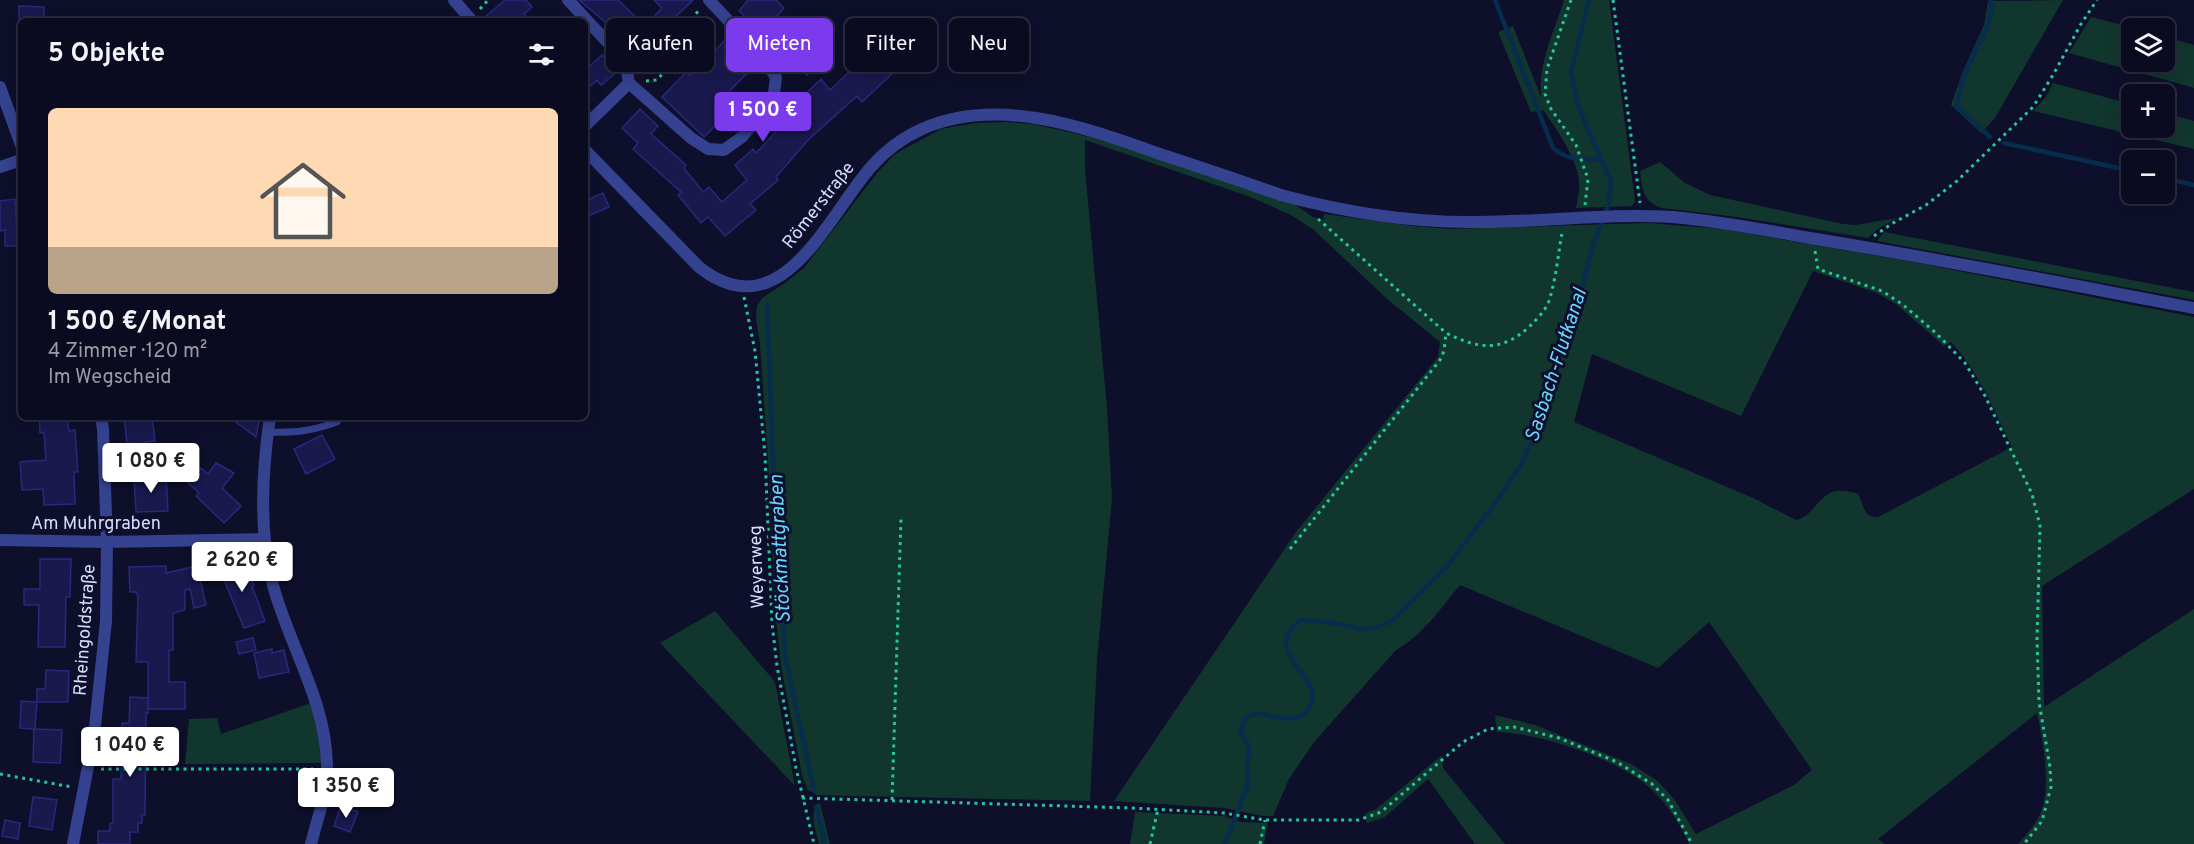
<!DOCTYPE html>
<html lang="de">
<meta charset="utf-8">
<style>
body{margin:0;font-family:Overpass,sans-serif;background:#131429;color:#f1f3f6;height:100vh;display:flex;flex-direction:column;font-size:22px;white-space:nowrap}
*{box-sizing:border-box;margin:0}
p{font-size:20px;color:#999ba5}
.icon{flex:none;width:33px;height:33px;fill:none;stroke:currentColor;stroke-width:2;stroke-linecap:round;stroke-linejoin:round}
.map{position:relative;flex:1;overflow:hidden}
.sheet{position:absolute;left:18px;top:18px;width:570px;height:402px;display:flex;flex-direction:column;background:#0a0b20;border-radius:9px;box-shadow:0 3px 15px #0003,0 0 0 2px #2a2b3e}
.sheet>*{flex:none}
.banner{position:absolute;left:606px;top:18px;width:570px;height:54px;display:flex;gap:12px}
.tools{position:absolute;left:2121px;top:18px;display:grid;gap:12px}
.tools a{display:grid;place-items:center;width:54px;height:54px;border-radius:9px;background:#0a0b20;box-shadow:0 3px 15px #0003,0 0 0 2px #2a2b3e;font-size:30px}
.price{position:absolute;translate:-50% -51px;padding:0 14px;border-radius:6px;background:#fff;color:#222;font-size:20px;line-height:39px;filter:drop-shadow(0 2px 3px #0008)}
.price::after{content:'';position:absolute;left:50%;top:36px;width:18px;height:14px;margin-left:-9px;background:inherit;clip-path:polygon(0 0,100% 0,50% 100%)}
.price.selected{background:#7c3aed;color:#fff}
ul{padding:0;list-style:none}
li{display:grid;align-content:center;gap:12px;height:318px;padding:0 30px}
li+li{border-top:2px solid #2a2b3e}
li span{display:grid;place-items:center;height:186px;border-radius:9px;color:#555}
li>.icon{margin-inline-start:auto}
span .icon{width:108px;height:108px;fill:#fffc;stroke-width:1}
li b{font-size:26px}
h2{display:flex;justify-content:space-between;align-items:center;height:72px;padding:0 30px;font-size:26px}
.pill{padding:0 21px;border-radius:9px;background:#0a0b20;box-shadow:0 3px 15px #0003,0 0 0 2px #2a2b3e;font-size:21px;line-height:54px}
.pill.selected{background:#7c3aed;color:#fff}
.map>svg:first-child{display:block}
.green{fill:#11362e;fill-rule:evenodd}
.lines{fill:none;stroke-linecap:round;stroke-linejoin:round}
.stream{stroke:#062d4d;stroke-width:4.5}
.building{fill:#19194e;stroke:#2a287c;stroke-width:1.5}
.path{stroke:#25c79f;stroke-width:3;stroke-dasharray:3 4.5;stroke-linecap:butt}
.service{stroke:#35428f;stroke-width:7}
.minor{stroke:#35428f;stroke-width:12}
.tertiary{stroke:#35428f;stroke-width:12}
.labels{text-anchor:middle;stroke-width:6;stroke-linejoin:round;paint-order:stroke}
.street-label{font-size:18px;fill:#d9dbff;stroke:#0e0f2b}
.water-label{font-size:20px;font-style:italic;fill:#67d5ff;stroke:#0e0f2b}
</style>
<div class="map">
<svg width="2194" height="844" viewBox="0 0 2194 844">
<rect width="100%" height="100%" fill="#0e0f2b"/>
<!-- green -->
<path class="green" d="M1564,0H1609L1635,201L1632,206L1576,208C1578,197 1581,186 1578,175C1573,153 1556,128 1543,110L1531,112L1498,32L1513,26L1541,97C1538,63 1554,32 1564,0Z
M2063,0L1995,118L1981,133L1951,105L1963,71L1984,25L1988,1Z
M2091,17L2134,28H2132V62H2164L2165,37L2194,45V88L2069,53Z
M2053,83L2131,104L2132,128H2164L2165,113L2194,121V149L2033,111L2046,97Z
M1007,122L1033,124L1112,142L1294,204L1313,217L1324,220L1323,216L1325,214L1413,226L1451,229L1649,223L1722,229L1913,262L2194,317V489L2042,586L2044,707L2194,609V844H2018C2025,836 2033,828 2038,818C2053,792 2043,742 2037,713L1878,839L1885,844H1689C1680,822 1663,798 1645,784C1611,757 1540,733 1497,732L1495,715L1535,725L1631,764L1658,781L1674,799L1696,834L1794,785L1812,770L1709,622L1658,668L1460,585C1442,607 1422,636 1396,650L1314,742L1289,779L1273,816H1263L1224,808L1114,801L1296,532L1438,357L1440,342L1386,298L1314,230L1291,215L1248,196L1085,140V169L1107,408L1112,498L1097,660L1090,801L817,795L808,790L802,775L782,671L776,620L768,459L760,344L756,319L757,306L762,298L785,283L804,268L877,173L895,154L941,129L975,123ZM1813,271L1877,293L1896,304L1944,346L1951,342C1979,372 1994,410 2012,447L1878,517C1864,518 1864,506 1858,494C1818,480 1821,514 1796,520L1753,498L1574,422L1592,354L1741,416Z
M1660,162L1685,183L1710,195L1843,224L1855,225L1897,218L1879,228L1868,238L1737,217L1662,208C1643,202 1642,189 1640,171Z
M1884,232L2194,292V300L1877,241Z
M715,611L775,682L795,786L660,643Z
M311,703L318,728L323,763L185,764L189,719L217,718L221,734Z
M1442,755L1443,768L1505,844H1475L1428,779L1385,817L1367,823L1364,814L1376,809Z
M820,803L830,844H819C816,832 811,817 815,805Z
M1135,812L1224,816L1241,822L1268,823L1264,844H1130Z"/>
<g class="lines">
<!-- stream -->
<path class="stream" d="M1495,0L1553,148C1567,160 1583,161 1601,158
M1990,137L1956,105C1959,94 1962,83 1966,72C1975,49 1993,26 1991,0
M2004,143L2132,171
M2164,178L2194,185
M767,304L773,464L785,655L814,791
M816,807L825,844
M1225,844L1248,784L1247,759L1250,753L1247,742L1240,730L1245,718C1249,716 1253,713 1258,714C1275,715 1296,727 1309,708C1330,677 1255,653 1301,620L1335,623L1360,629L1375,628L1392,621L1448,565L1502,494L1521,465L1543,415L1555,365L1580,296L1592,248L1609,203L1611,181L1579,109L1571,73L1589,0"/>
</g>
<!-- building -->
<path class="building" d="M505,0H526L532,7L524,14L531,21H480Z
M579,0H618L645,26L662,8L654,0H693L662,30L670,37L655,54L661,60L652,70L614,35L617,32Z
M748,0H776L784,8L777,16L795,32L797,30L801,33L812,22L832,44L821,55L824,59L807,75L783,51L786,48L766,30L763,33L739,11Z
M19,6L44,7V21H19Z
M869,35L880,48L877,51L895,71L862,102L857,96L808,140L776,177L778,180L750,204L756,210L725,236L708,217L701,223L678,195L681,192L633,149L638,143L622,128L640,109L658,126L651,134L686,165L684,168L703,192L709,187L722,202L747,180L735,165L753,149L756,153L802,104L799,100L821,79L830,90L865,57L856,47Z
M725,40L753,67L718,103L728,113L704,137L662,97L686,72L690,76Z
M602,55L617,72L601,85L597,80L585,91V70Z
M603,193L609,207L585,217V201Z
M15,199L17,230H21V246H5V230L0,231V201Z
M39,417H67L69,431L75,430L78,472H74L75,504L44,505L43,489L22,490L20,462L46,460L44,433H40Z
M124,417H152L155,441L144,442L146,475H131L129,443L127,444Z
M229,417H260L256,437Z
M322,435L335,459L306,474L294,449Z
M216,463L234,473L222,488L241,506L224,523L196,496L199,493L188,483L201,468L208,474Z
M166,475L168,511L136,512L134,477Z
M242,558L254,585L252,586L265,621L244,628L219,568Z
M40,559H71L70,597H66L65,647H38L39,605H24V589H40Z
M166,566V573L197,566L206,605L194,608L190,589L185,590V610L173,613V650H169V682H185V709H148V662H136L138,596L136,592H130L129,567Z
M253,638L256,650L239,654L236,642Z
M272,649V653L284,650L289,672L259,678L254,653Z
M46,670L69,671L68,702H37V689H45Z
M130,697L148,698V713H146L145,815H142V823H138V832H130V844H98V831H110V823H113V779H121L122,723H129Z
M21,701L37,702L35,729L62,730L60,763L33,762L34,729L20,728Z
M33,797L57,800L52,830L29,826Z
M341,806L358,812L350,832L334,826Z
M5,820L20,823L18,839L2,836Z"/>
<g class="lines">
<!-- path -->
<path class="path" d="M1571,0L1547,69L1545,94L1551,109L1576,145L1588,179L1585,205
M1613,0L1640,203
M480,9L488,0
M646,81L657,80L683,51L694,15L700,10
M1318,219L1446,333C1479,349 1501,353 1530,326C1537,319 1545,311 1549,301C1556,279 1558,255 1562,233
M1874,236L1893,223L1926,205L1957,181L2033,107L2053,75L2081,24L2097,0
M1815,251L1818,269L1882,291L1902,304L1936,333L1965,363L1985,396L2032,494L2040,526L2037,640L2039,702L2050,767L2051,787L2042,821L2024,844
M744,297L755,351L765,455L772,623L777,666L796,768L814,844
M1290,549L1440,360L1444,351L1446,333
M101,769H313
M0,774L72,787
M802,798L1132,808L1224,813L1265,820H1359L1381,812L1463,742L1488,729L1514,727L1559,738L1617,762L1652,784L1668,800L1692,844
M892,800L901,518
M1150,844L1158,809
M1260,844L1265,820"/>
<!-- service -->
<path class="service" d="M268,432C295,433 312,431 337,422"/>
<!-- minor -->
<path class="minor" d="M568,0L625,61L629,83L691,138L708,149L724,150L742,137L767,107L774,93L776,78L767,62L709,0
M0,87L21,145
M585,126L629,83
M0,167L21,160
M270,417C262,471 258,531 273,585C289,646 327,702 327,768C327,793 317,820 311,844
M0,540L107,542L264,539
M73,844L94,736L106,621L107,542L103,429L101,417"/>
<!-- tertiary -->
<path class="tertiary" d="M454,0L472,21
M585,150L699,267C781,332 827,217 871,167C885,151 902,138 922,129C999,95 1086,128 1160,154C1200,167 1241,181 1281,195C1344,212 1412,223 1478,222C1543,222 1608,213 1673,217C1719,221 1765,230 1810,238C1939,259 2066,284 2194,308"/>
</g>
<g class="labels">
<!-- street labels -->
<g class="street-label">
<text transform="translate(818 205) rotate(-52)" y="6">Römerstraße</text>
<text x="96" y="529">Am Muhrgraben</text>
<text transform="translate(756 567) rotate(-92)" y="6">Weyerweg</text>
<text transform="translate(84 630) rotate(-86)" y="6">Rheingoldstraße</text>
</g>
<!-- water labels -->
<g class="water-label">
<text transform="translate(1555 365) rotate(-72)" y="7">Sasbach-Flutkanal</text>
<text transform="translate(779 549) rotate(-93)" y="7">Stöckmattgraben</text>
</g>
</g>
</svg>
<div class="tools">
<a><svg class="icon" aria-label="layers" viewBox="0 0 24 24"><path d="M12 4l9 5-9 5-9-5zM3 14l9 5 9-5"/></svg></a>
<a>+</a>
<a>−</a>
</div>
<b class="price selected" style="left:763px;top:143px">1 500 €</b>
<b class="price" style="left:151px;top:494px">1 080 €</b>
<b class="price" style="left:242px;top:593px">2 620 €</b>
<b class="price" style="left:130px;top:778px">1 040 €</b>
<b class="price" style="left:346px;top:819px">1 350 €</b>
<div class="banner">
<a class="pill">Kaufen</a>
<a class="pill selected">Mieten</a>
<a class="pill">Filter</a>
<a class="pill">Neu</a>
</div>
<section class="sheet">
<h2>5 Objekte<svg class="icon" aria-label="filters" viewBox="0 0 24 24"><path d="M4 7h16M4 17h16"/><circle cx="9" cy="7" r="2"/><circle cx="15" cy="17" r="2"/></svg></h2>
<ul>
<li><span style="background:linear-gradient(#ffd9b3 75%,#b9a48a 0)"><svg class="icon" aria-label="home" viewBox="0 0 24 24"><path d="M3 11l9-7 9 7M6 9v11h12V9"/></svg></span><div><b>1 500 €/Monat</b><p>4 Zimmer · 120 m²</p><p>Im Wegscheid</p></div></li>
</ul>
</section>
</div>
